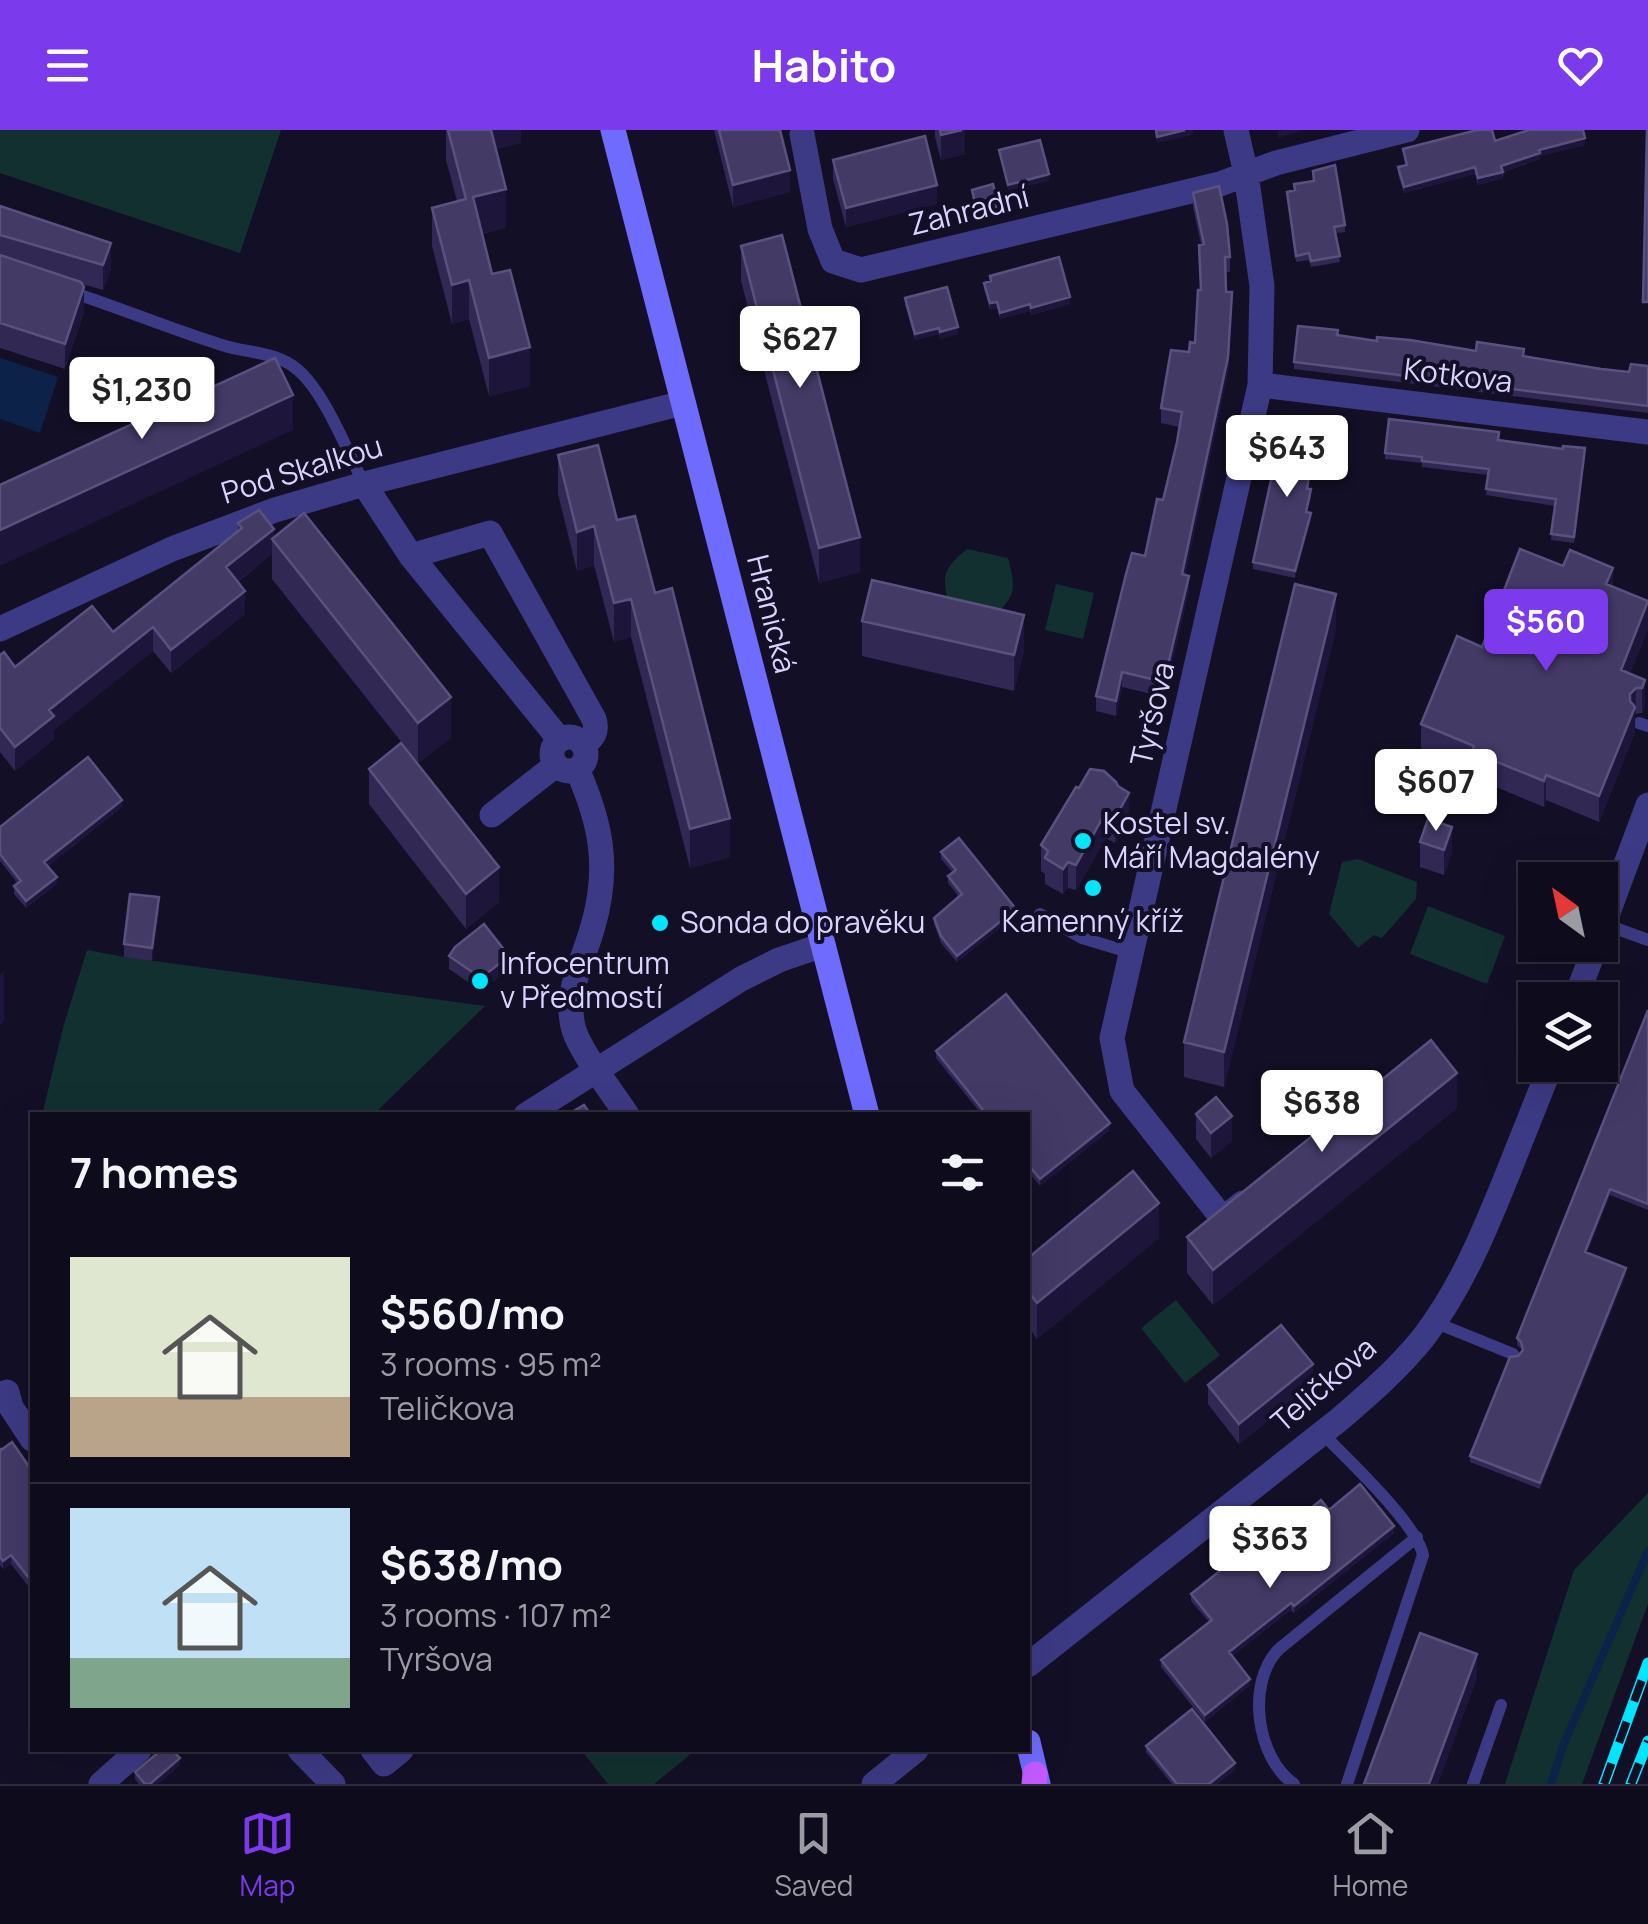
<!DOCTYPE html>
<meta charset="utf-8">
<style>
body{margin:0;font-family:Manrope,sans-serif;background:#171425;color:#f1f3f6;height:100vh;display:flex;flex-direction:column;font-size:38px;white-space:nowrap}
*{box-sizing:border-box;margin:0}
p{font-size:32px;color:#9b9ba3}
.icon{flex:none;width:55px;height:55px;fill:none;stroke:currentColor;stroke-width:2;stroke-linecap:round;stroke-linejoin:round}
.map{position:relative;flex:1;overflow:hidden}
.panel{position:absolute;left:30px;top:982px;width:1000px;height:640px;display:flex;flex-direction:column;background:#0e0b1c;border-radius:0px;box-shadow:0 10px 40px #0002,0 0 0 2px #2e2b3b}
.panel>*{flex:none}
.needle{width:65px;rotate:327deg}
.tools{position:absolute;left:1518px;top:732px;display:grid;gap:20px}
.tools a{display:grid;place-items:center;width:100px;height:100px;border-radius:0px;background:#0e0b1c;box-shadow:0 10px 40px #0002,0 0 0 2px #2e2b3b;font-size:50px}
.price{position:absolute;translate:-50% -85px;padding:0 22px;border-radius:10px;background:#fff;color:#222;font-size:32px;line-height:65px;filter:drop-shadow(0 2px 5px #0008)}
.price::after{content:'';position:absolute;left:50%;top:60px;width:30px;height:22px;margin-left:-15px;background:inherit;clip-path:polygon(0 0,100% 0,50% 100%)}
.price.current{background:#7c3aed;color:#fff}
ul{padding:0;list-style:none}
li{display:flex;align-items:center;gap:30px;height:250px;padding:0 40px}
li+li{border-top:2px solid #2e2b3b}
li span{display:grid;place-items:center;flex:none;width:280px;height:200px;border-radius:0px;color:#555}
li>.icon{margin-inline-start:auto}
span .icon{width:120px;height:120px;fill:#fffc;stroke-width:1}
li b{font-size:42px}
h2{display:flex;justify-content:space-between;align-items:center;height:120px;padding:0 40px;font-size:42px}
header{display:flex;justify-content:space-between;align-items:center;height:130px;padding:0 40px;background:#7c3aed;color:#fff;font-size:45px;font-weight:700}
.tab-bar{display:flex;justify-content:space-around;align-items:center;height:140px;border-top:2px solid #2e2b3b;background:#0e0b1c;font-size:28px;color:#9b9ba3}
.tab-bar a{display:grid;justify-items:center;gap:5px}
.tab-bar .current{color:#7c3aed}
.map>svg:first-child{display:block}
.green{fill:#12302f}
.water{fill:#0c2248}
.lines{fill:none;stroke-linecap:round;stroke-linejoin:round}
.stream{stroke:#0c2248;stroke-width:8}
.service{stroke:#3d3a85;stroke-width:12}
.minor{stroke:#3d3a85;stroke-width:25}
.secondary{stroke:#6f6bff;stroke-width:25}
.primary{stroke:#c25bff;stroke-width:25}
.rail-casing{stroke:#00e5ff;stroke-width:11}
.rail{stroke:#130f26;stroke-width:8;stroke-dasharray:22;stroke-linecap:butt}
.wall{fill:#312854}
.shaded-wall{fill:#1d163a}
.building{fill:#433a66;stroke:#5a527e;stroke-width:2.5}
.poi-dot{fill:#00e5ff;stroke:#130f26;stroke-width:4}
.labels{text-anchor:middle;stroke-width:8;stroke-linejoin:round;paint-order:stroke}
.street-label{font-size:30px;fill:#d9d4ff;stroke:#130f26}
.poi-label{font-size:30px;fill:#d9d4ff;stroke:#130f26;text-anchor:start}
</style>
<header><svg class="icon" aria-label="menu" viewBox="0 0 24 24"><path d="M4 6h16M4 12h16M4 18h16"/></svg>Habito<svg class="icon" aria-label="heart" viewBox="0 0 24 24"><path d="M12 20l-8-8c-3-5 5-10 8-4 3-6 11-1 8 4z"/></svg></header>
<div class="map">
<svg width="1648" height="1654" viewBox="0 0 1648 1654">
<rect width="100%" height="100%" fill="#130f26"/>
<!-- green -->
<path class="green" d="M0,0H281L240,123L0,43Z
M967,419L1008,428C1017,462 1015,464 992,490L951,481C942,448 940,441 967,419Z
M1056,454L1094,463L1083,509L1045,500Z
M1358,729L1417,752L1416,769L1382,808L1374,805L1358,818L1329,784L1342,732Z
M1428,776L1505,806L1487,854L1410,824Z
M87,820L125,827L485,876L373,985H42L64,894Z
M1176,1170L1220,1225L1185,1253L1141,1198Z
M1648,1363V1474L1582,1654H1505L1574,1440Z
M581,1620H696L654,1654H608Z"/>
<!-- water -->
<path class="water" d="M0,228L58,247L40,303L0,289Z"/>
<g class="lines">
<!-- stream -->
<path class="stream" d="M1551,1654L1563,1616L1648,1421"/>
<!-- service -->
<path class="service" d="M71,162C123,179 173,200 225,216C249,223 278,222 298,240C325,263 347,321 364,354
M1639,593L1648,596
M1040,784L1082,808L1132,823
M1604,794L1648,810
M1434,1192L1513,1224
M1322,1303C1346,1328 1417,1394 1423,1425L1347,1654
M1294,1654C1256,1628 1246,1552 1279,1519L1417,1407
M1473,1654L1501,1575"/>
<!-- minor -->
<path class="minor" d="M1236,0L1246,44L1262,156L1260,255L1112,908L1122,961L1223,1089L1243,1073
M802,4L820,99L833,131L861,140L1220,54L1276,33L1407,0
M1260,255L1648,302
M364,354L411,426L560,610
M411,426L490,403L594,589C598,602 593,608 583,615
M0,499L172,419L275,380L364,354L683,273
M552 624a17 17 0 1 1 34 0a17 17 0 1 1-34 0Z
M577,639C601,693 610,737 593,796C584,830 563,863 574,900C581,923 613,963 627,985
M492,685L556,635
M1600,804L1648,675
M1575,870L1596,815
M526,985L741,849L779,830L823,815
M7,1262L11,1277L32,1309
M1028,1535L1340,1289C1369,1264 1399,1238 1423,1208C1461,1159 1485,1100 1508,1043C1522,1007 1537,971 1551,935
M300,1620L333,1654
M373,1620L384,1634L401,1620
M101,1654L139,1620
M874,1654L916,1620"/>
<!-- secondary -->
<path class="secondary" d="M613,0L867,985
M1028,1612L1038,1654"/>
<!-- primary -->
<path class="primary" d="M1034,1654L1035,1644"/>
<!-- rail casing -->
<g class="rail-casing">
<path id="rail" d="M1604,1654L1648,1533
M1631,1654L1648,1611"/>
</g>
<!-- rail -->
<use href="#rail" class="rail"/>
</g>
<!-- wall -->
<path class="wall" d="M446,0H521V13L496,19L506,97L482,104L492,144L530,256L489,266L469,189L452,194L432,116V78L457,71L446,30Z
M714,0H780L790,62L733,77Z
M935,0H965V24L941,30L935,7Z
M1495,11L1585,15L1540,26V29L1503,42V48L1478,55L1475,44L1404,63L1398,44V37L1405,35L1403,19Z
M833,30L937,74L846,97L833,49Z
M1313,41L1345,95V102L1336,103L1340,132L1311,137L1309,130L1296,132L1287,62L1295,60L1313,51Z
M1193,63L1230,127V142H1225L1226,162L1232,177L1228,242L1185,445L1189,460L1164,567L1122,557L1116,586L1096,581V566L1163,370L1177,312L1179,297L1161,293V278L1195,213L1200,160L1201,114L1193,78Z
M0,76L111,139L103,160L82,154L84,182L65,239L0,218Z
M741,116L860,442L819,453L741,151Z
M990,146L1070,174L1031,185L1030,181L1000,189L997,178L990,180L984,159V153L990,151Z
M905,168L958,204L940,209L939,204L915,210L905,175Z
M1337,205L1377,211L1524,226L1629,242L1648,236V283L1294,239V232Z
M1311,303L1310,307L1315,315L1308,359L1311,366L1307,382L1311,389L1295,448L1253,439V432Z
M1499,310L1585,325L1574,413L1551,410L1555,376L1486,365L1488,345L1422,337V333L1385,329V323Z
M558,325L617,390L655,463L730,727L690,738L631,507L614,512L594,435L577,441L558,364Z
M238,393L274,407L451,608L418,633L272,449V424L238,452L245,484L171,543L153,521L54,600V609L15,641L0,622V525L15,537L113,502L238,402Z
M1613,457L1648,471V499L1630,543L1645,550V575L1642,583L1635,584V602L1599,692L1546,670L1544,677L1472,647V641L1421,620V594L1482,517Z
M862,491L1024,520L1014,561L862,526Z
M1336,499L1224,957L1184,947V912Z
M369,639L499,772L466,799L369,674Z
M1076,657L1129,688L1115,713L1106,708L1076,760L1068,758L1063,764L1045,754V744L1041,741V715Z
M122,677L48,736L57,754L26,778L14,764V756L18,754L0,731V697Z
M1420,712L1452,722L1444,745L1420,737Z
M941,722L1016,785L957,832L941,813L934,794V788L959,767L948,753V746L953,743L941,729Z
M159,780L152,831L124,827V814Z
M449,826L509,839L481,861L449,839Z
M1648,880V1080L1610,1065L1587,1123L1626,1145L1540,1359L1470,1332V1326L1522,1221L1521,1219L1517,1215V1208Z
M936,921L1110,1000L1040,1056L1028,1041V985H982L936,928Z
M1457,978L1213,1175L1187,1143V1107Z
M1196,984L1232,1011L1211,1028L1196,1009Z
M1159,1108L1037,1209L1028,1196V1128Z
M1313,1254L1239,1314L1208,1274V1255Z
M0,1318L32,1341V1461L11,1434L3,1439L0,1435Z
M1329,1380L1394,1403L1294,1483L1291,1480L1232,1526L1250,1555L1205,1592L1161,1537V1530L1209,1492L1191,1471V1464Z
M1146,1616L1235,1640L1217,1654H1172L1146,1622Z
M180,1635L158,1654H139L135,1649V1642Z"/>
<!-- shaded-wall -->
<path class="shaded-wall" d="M487,0H521V13L487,22Z
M965,0V24L941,30V5Z
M1185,0H1193V5L1157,13V7Z
M1282,0H1304L1278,8V1Z
M1585,8V15L1540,26V29L1501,42L1503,48L1478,55V48L1501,36L1539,20Z
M1475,37V44L1404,63V57Z
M790,40V62L733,77V55Z
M1049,44V51L1008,61V55Z
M937,55V74L846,97V78Z
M506,59V97L473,106V67Z
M999,76V82L977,88V82Z
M111,113V139L103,160V135Z
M469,150V189L452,194V155Z
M84,157V182L65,239V214Z
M1232,162L1228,242L1182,459V444Z
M1070,167V174L1031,185V178Z
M997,172V178L990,180V173Z
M1030,174V181L1000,189V183Z
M958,197V204L940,209V202Z
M939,198V204L915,210V204Z
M530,217V256L489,266V228Z
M293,265V300L0,436V400Z
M1311,383V389L1295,448V441Z
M594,396V435L577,441V402Z
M274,399V412L272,409V424L226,461V437Z
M860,407V442L819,453V418Z
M1613,438V463L1606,454Z
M1189,446V460L1164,567V552Z
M245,461V484L171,543V520Z
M1336,464V499L1224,957V922Z
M631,469V507L614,512V473Z
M1648,474V499L1621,565V540Z
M1024,485V520L1014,561V525Z
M153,497V521L54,600V609L15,641V617L49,580Z
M1122,542V557L1116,586V571Z
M1645,550V575L1642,583V558Z
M1636,558L1635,602L1599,692V666L1630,564Z
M451,567V608L418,633V593Z
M1546,645V670L1544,677V651Z
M1129,663V688L1115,713V688Z
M122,670V677L44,739V732Z
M1106,682V708L1076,760V735Z
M730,688V727L690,738V699Z
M1452,697V722L1444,745V720Z
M1068,732V758L1063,764V739Z
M499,737V772L466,799V764Z
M57,747V754L26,778V771Z
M159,767V780L152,831V818Z
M1016,779V785L957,832V826Z
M509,826V839L481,861V848Z
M4,841V892L0,895V844Z
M1457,943V978L1213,1175V1140Z
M1232,986V1011L1211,1028V1003Z
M1110,993V1000L1040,1056V1049Z
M1610,1059V1065L1585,1128V1122Z
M1159,1073V1108L1037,1209V1173Z
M1626,1138V1145L1540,1359V1353Z
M1313,1234V1254L1239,1314V1294Z
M1394,1396V1403L1294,1483V1476Z
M11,1425V1434L3,1439V1431Z
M1291,1473V1480L1229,1529V1522Z
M1477,1524V1549L1438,1654H1429Z
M1250,1549V1555L1205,1592V1585Z
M180,1628V1635L158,1654H150Z
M1235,1633V1640L1217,1654H1209Z"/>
<!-- building -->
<path class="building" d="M448,0H491L506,59L473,67L492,144L510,140L530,217L489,228L469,150L452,155L432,78L466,69Z
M719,0H780L790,40L733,55Z
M940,0H962L941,5Z
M1156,0H1185L1157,7Z
M1477,0H1492L1495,11L1529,0H1583L1585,8L1539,20L1540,23L1501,36L1503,42L1478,48L1475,37L1404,57L1398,37L1407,35L1403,19Z
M1647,0H1648V172H1643Z
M925,6L937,55L846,78L833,30Z
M1040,10L1049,44L1008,55L999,20Z
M1335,35L1345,95L1334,97L1340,126L1311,131L1309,123L1296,126L1287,62L1295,60L1294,54L1314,51L1313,41Z
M993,54L999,76L977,82L972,60Z
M1219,56L1227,94L1230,127H1225L1226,162H1232L1228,227L1182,444L1189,446L1164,552L1122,542L1116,571L1096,566L1126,444L1132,423L1145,426L1157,369L1163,370L1177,312L1182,282L1161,278L1171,220L1189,222L1190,212L1195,213L1198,160H1201L1199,115L1204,114L1193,63Z
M0,76L111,113L103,135L0,105Z
M782,105L860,407L819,418L741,116Z
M0,125L81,152L84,157L65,214L0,193Z
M1059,127L1070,167L1031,178L1030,174L1000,183L997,172L990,173L984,153L991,151L990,146Z
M947,157L958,197L940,202L939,198L915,204L905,168Z
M1298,196L1338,200L1337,205L1377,211V207L1410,210L1476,221L1477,212L1524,219L1523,226L1601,239L1629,242L1631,234L1648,236V276L1294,232Z
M275,228L293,265L0,400V355Z
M1389,289L1499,302L1498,310L1563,319V316L1585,318L1574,407L1551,404L1556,369L1486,359L1489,339L1422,331V327L1385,323Z
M1284,291L1311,296L1309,307L1315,308L1307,359H1311L1306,382L1311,383L1295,441L1253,432Z
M598,315L617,390L635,386L655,463L672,458L730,688L690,699L631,469L614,473L594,396L577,402L558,325Z
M259,380L274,399L226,437L245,461L171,520L153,497L49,580L54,586L15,617L0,598V525L4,522L15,537L92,476L113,502L242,398L238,393Z
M304,383L451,567L418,593L272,409Z
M1520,419L1563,436L1570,420L1613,438L1606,454L1648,471L1621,540L1645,550L1642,558H1636L1630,564V571L1635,577L1599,666L1546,645L1544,651L1472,622L1474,616L1421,594L1457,506L1482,517Z
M872,450L1024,485L1014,525L862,491Z
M1295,454L1336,464L1224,922L1184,912Z
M401,613L499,737L466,764L369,639Z
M88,627L122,670L44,732L57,747L26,771L14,756L21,751L0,724V697Z
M1090,639L1104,641L1116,652L1118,656L1129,663L1115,688L1106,682L1076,735L1068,732L1063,739L1045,728L1048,721L1041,715L1076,657L1079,658Z
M1428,689L1452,697L1444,720L1420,712Z
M959,708L1016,779L957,826L941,806L934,788L962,764L948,746L956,740L941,722Z
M130,764L159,767L152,818L124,814Z
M484,794L509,826L481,848L449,826L455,817Z
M1006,864L1110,993L1040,1049L1028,1034V985H987L936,921Z
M1648,880V1074L1610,1059L1585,1122L1626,1138L1540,1353L1470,1326L1510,1227L1518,1226L1523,1220L1521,1212L1517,1208Z
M1431,910L1457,943L1213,1140L1187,1107Z
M1216,967L1232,986L1211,1003L1196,984Z
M584,975L591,985H567Z
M1133,1041L1159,1073L1037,1173L1028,1161V1128Z
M1281,1195L1313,1234L1239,1294L1208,1255Z
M12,1312L32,1341V1452L11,1425L3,1431L0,1427V1318L1,1320Z
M1360,1354L1394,1396L1294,1476L1291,1473L1229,1522L1250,1549L1205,1585L1161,1530L1212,1490L1191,1464L1236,1428L1241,1434L1321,1370L1329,1380Z
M1420,1503L1477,1524L1429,1654H1364Z
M1192,1579L1235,1633L1209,1654H1177L1146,1616Z
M161,1620H172L180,1628L150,1654H145L135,1642Z"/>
<!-- markers -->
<g class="poi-dot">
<circle cx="1083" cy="711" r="10"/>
<circle cx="1093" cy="758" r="10"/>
<circle cx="660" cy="793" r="10"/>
<circle cx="480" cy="851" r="10"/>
</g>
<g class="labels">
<!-- street labels -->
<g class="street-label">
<text transform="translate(969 81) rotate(-14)" y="10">Zahradní</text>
<text transform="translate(1458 246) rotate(7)" y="10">Kotkova</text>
<text transform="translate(302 340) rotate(-17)" y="10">Pod Skalkou</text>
<text transform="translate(771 484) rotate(76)" y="10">Hranická</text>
<text transform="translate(1153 584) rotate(-77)" y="10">Tyršova</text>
<text transform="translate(1324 1255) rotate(-41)" y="10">Teličkova</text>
</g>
<!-- poi labels -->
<g class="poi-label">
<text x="1103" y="704">Kostel sv.<tspan x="1103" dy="34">Máří Magdalény</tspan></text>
<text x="1093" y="802" text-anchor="middle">Kamenný kříž</text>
<text x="680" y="803">Sonda do pravěku</text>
<text x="500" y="844">Infocentrum<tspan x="500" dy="34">v Předmostí</tspan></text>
</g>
</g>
</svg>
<div class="tools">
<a><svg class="needle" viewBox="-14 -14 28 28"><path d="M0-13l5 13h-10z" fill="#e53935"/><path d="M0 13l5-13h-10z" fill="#9b9ba3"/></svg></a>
<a><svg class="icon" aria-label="layers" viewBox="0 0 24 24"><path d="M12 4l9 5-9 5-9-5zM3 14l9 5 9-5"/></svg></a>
</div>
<b class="price" style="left:800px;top:261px">$627</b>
<b class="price" style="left:142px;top:312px">$1,230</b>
<b class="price" style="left:1287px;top:370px">$643</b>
<b class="price current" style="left:1546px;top:544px">$560</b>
<b class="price" style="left:1436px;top:704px">$607</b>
<b class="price" style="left:1322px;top:1025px">$638</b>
<b class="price" style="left:1270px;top:1461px">$363</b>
<section class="panel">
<h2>7 homes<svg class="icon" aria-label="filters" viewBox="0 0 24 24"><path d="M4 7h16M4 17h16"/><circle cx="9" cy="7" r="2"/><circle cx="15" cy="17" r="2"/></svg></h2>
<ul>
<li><span style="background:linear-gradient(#dfe7d0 70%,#b9a48a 0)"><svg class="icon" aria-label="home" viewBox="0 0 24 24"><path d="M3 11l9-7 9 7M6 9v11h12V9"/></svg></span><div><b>$560/mo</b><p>3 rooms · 95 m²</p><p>Teličkova</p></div></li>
<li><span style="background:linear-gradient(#bfe0f5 75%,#7fa58c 0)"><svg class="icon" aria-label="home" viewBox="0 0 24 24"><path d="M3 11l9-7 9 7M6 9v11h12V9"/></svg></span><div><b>$638/mo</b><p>3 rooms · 107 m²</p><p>Tyršova</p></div></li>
</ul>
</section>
</div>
<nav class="tab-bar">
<a class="current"><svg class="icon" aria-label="map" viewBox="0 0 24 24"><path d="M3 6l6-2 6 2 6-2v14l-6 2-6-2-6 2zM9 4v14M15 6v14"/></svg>Map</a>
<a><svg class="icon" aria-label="saved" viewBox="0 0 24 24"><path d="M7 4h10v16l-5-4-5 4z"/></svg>Saved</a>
<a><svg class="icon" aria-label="home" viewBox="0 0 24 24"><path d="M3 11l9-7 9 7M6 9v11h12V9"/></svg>Home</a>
</nav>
